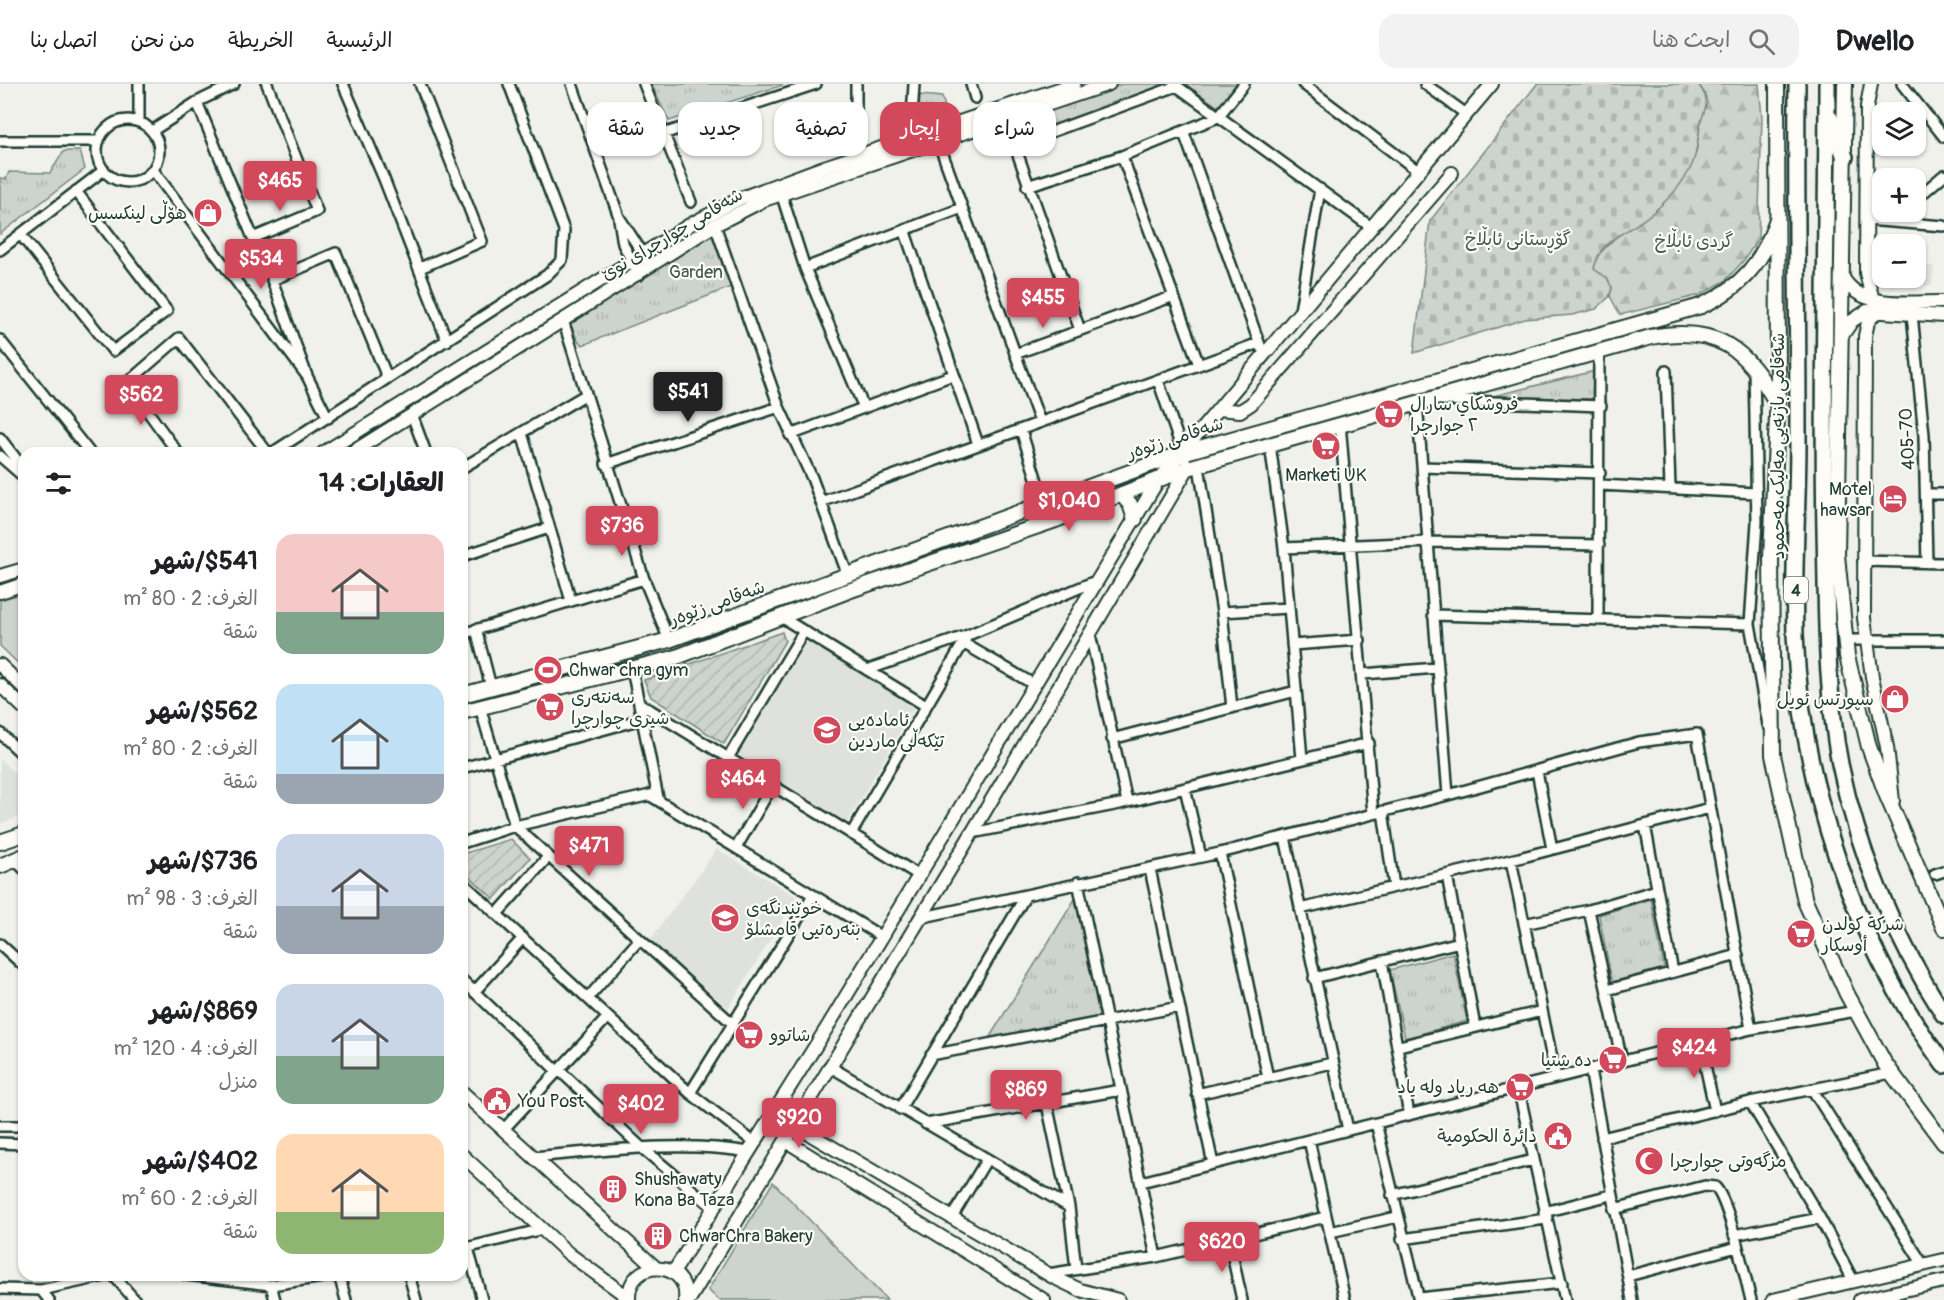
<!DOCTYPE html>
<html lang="ar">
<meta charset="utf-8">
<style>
body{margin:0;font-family:Pangolin,"Playpen Sans Arabic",sans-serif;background:#f2f2f2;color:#202124;direction:rtl;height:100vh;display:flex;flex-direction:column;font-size:22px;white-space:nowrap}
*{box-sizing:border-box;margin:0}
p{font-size:20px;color:#757577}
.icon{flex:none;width:33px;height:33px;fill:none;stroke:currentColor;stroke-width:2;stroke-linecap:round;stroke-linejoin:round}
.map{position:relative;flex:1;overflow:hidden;direction:ltr}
.side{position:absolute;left:18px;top:363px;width:450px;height:834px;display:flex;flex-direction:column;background:#fff;border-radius:18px;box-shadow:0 2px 4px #0004;direction:rtl}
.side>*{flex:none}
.top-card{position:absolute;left:486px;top:18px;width:570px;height:54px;direction:rtl;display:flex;gap:12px}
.tools{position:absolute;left:1872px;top:18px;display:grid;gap:12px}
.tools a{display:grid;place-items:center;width:54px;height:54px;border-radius:12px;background:#fff;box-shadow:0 2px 4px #0004;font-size:30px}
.price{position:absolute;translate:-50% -51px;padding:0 14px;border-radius:6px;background:#d1495b;color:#fff;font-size:20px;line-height:39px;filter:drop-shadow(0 2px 3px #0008)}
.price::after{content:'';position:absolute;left:50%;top:36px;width:18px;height:14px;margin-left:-9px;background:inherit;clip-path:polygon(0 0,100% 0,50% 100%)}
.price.on{background:#222;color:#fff}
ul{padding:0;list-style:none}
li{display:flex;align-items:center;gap:18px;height:150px;padding:0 24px}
li span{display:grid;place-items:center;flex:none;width:168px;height:120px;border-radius:18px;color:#555}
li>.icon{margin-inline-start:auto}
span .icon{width:72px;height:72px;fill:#fffc;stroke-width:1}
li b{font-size:26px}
h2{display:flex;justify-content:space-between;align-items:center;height:72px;padding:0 24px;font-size:26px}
.pill{padding:0 21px;border-radius:18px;background:#fff;box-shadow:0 2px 4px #0004;font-size:21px;line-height:54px}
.pill.on{background:#d1495b;color:#fff}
header{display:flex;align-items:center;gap:36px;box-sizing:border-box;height:84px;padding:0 30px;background:#fff;border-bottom:2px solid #e0e0e0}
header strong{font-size:28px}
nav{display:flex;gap:33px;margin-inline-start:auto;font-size:21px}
.search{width:420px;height:54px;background:#f2f2f2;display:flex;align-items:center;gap:15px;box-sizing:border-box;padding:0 21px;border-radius:18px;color:#757577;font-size:22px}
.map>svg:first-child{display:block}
.built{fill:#dfe2dc}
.grass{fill:url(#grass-tufts);stroke:#768880;stroke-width:1.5}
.forest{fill:url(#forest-firs);stroke:#768880;stroke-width:1.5}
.cemetery{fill:url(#cemetery-stones);stroke:#768880;stroke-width:1.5}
.garden{fill:url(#garden-furrows);stroke:#768880;stroke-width:1.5}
.pitch{fill:#cdd3cd;stroke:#768880;stroke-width:1.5}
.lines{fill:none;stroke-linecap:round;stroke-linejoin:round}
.minor-casing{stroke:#1f3d34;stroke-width:14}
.tertiary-casing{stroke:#1f3d34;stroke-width:16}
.secondary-casing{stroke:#1f3d34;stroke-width:18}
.trunk-casing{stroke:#1f3d34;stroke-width:20}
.minor{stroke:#fdfcf7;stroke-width:9}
.tertiary{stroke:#fdfcf7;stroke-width:12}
.secondary{stroke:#fdfcf7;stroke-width:14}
.trunk{stroke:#fdfcf7;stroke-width:15}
.labels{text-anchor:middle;stroke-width:4.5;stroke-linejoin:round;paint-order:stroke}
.shield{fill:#fdfcf7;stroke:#62766e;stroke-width:1.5}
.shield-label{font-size:16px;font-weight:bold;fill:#1f3d34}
.poi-label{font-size:18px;fill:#1f3d34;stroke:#fdfcf7;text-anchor:start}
.street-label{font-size:18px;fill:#1f3d34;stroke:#fdfcf7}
.park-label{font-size:18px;fill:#425b53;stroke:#fdfcf7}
</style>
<header>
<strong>Dwello</strong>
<div class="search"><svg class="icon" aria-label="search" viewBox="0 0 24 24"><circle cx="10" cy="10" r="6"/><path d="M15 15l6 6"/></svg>ابحث هنا</div>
<nav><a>الرئيسية</a><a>الخريطة</a><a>من نحن</a><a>اتصل بنا</a></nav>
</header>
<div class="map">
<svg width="1944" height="1216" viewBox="0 0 1944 1216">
<defs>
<pattern id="grass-tufts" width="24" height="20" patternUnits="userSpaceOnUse" patternTransform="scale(1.5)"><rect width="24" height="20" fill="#cdd3cd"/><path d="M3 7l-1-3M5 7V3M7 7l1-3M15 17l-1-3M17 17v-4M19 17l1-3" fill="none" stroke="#b0b6b1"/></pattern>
<pattern id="forest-firs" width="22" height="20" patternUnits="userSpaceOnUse" patternTransform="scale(1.5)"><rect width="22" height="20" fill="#cdd3cd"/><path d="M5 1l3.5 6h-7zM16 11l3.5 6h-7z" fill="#b0b6b1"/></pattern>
<pattern id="cemetery-stones" width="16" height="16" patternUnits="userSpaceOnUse" patternTransform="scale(1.5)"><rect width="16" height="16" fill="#cdd3cd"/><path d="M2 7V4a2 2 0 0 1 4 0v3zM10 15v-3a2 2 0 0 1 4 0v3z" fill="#b0b6b1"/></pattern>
<pattern id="garden-furrows" width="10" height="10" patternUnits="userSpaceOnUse" patternTransform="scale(1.5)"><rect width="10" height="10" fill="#cdd3cd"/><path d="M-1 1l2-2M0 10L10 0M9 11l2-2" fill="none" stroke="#b0b6b1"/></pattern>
</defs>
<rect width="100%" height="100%" fill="#f0f1eb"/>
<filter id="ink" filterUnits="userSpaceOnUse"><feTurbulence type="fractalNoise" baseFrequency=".0167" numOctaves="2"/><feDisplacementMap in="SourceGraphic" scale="12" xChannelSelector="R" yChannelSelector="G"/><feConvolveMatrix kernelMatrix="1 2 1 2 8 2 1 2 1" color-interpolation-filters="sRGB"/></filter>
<g filter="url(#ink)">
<!-- built -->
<path class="built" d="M1879,177H1882V194H1916V180L1934,182L1932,202L1895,198L1893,207V198L1878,197Z
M807,557L915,622L847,739L737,670Z
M0,675L24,698V731L0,740Z
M717,765L797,813L728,924L650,856Z"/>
<!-- grass -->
<path class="grass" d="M651,0H783V1L669,37Z
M1122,0H1161L1165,2L1018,55L1013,38Z
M1185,0H1236L1220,24Z
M920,11L942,13L947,30L918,41Z
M64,67H80L85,85L0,150V94L6,95L9,88L50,89Z
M711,148L731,203L583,261L578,257L568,235Z
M1595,287V315L1489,313Z
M1075,815L1100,932L988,956Z
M1651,815L1664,884L1612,898L1599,831Z
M1453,869L1467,937L1405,954L1390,886Z"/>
<!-- forest -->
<path class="forest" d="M1698,0H1759L1762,34L1758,155L1744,176L1725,197L1700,211L1620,231L1610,212L1612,203L1594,185L1596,173L1621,148L1636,141L1696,69L1705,10Z"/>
<!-- cemetery -->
<path class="cemetery" d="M1537,0H1698C1713,20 1704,22 1700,42C1697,57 1697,74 1689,87C1678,107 1656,128 1637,140C1618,153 1599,158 1594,185L1607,194L1612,204L1609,213L1596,225L1572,231L1525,235L1414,269L1430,137Z"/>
<!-- garden -->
<path class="garden" d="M782,548L785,557L724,660L651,613L644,596Z
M511,755L530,774L494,815L462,786V770Z"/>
<!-- pitch -->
<path class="pitch" d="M24,509V585L0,562V516Z
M773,1098L887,1216H719L708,1206Z"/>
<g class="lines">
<!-- minor casing -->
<g class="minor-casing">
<path id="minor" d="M343,0L384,95L447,257
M420,0L482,157L420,184
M572,0L619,133L651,182
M644,0L691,118
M971,0L975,14
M1174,0L1371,143
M1303,0L1418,87
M1425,0L1466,30
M1902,0L1944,53
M197,18L253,154L317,127L267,0
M912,33L914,0
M1005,34L1080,246
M97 67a31 31 0 1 1 62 0a31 31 0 1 1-62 0Z
M139,37V0
M152,47L197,18L234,0
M666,49L816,0
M1184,49L1261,264
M856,56V0
M0,57H99
M938,57L1040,338
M1012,60L1021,59L1177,2
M1122,72L1199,281
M153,86L307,292L328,334
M1027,102L1122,72L1218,33L1244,0
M781,109L805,184L864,324
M1916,115L1944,91
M619,135L623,160L639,191
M1866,136L1944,142
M1898,138L1906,128
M715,141L779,323L812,394L847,489
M905,148L978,360
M20,150L113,267L167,227L76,107
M0,166L104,86
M805,184L962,124
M1300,227L1320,105
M1912,230L1924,351L1927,479
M563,236L644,495L669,556
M0,256L90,369
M1015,270L1174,212
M1754,284L1757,438L1750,540L1768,641
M1666,287L1670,404
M307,292L272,196L336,169L387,293
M1158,296L1188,384
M1441,316L1601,322
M1417,318L1448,711
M412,331L426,369
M1340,339L1373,730
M1021,346L1044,419
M522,349L571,517
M790,351L953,291
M0,354L24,385
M1270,360L1284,464L1302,675
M178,369L127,299L179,254L268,369
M272,369L547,191L562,176L564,146L509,0
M0,372L24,393
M606,380L779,323
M1199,382L1222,528L1232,624
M1423,383L1600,389
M462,384L585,311
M1600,401L1756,409
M1926,410H1944
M821,418L1259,259
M1284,464L1428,458L1599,461
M462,472L549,444
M1863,477L1944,479
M1222,528L1289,524
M1433,531L1750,540
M781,533L926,622
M1598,536L1599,267
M476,545L491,603
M462,550L644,495
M1090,550L1127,718
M1846,556H1944
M963,559L1035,601
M1292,561L1360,556
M632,585L658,714
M867,586L968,551L1098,496
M1363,590L1437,584
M639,619L920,792
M480,623L515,742L733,940
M0,649L24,672
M1112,655L1296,607
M728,674L804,547
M462,684L642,635
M1537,687L1552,765
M1185,704L1201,773
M649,711L882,853
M1383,727L1394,803
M1645,741L1673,888
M972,749L1120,720L1369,659
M851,750L968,551
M1285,753L1348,1046
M462,759L515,742L655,710
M736,764L772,702
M1220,769L1268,994
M15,776L24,785
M1511,776L1556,994
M1150,785L1213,1080
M1935,790L1944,787
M1447,791L1475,943
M462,798L690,1009L755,1059
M1078,798L1156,1173
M1300,825L1519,774L1710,724
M497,830L547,774
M919,834L1220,769L1448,711L1639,658L1697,650L1751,945
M1524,840L1589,826
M0,860L24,882
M1382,877L1409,1031
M1314,894L1460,858
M462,896L556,986
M1607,906L1738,871
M475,907L523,854
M588,914L639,856
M1700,958L1715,1027
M1399,962L1542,927
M931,971L1179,923
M1622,977L1589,826L1657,806
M829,982L1069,1123
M558,985L642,1064L714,1124
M1590,985L1632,1216
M1518,1003L1565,1216
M1812,1005L1922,1179
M690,1009L813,811
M1197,1010L1332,979
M1750,1018L1820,1134L1853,1196
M1047,1020L1069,1123L1076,1185
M900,1025L1026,811
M1376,1039L1419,1216
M926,1040L1121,1006
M0,1042H24
M504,1045L607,934
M1602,1054L1750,1018L1891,989
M1309,1056L1345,1216
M0,1059L24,1060
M532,1073C603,1067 679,1056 749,1068
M1141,1098L1751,945L1856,927
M1392,1111L1533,1076
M1614,1125L1705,1102L1715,1103C1729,1116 1745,1194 1751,1216
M1544,1128L1611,1111
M952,1133L987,1075
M1330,1148L1397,1133
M1734,1151L1820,1134
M1402,1155L1546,1135
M1229,1156L1242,1216
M468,1164L482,1216
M462,1165L543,1145
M1048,1190L1156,1173L1326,1133
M113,1191L135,1216
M186,1191L271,1201L336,1191
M339,1191L346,1216
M409,1191L416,1216
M1628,1192L1737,1163
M271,1201L275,1216
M0,1205L41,1206L110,1191
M41,1206L49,1216
M1419,1214L1562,1199"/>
</g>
<!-- tertiary casing -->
<g class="tertiary-casing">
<path id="tertiary" d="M1871,0L1867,22L1866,189L1873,216
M1842,192C1860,227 1910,217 1944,218
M1877,227L1868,238L1865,252L1864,534L1872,593L1887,663L1893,717
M1841,253L1852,237L1867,227L1944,232
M1219,325L1240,327L1251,320L1452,89
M323,369L691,140L741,114L824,83L1074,0
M351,369L715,141L764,116L1109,0
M0,492L24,485
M0,508L24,500
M0,581L24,604
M0,601L24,624
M462,1008L656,1184
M796,1042L1053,1193L1080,1206L1118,1216
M786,1057L1044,1216
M462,1071L569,1170L629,1214
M673,1189L828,942L1157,398L1492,0
M629,1216C627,1172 690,1176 685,1216
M689,1216L972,749L1188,384
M1773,1216L1944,1176
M1860,1216L1944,1197"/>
</g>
<!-- secondary casing -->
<g class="secondary-casing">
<path id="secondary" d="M1777,0L1778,308L1771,474L1773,671L1805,817L1847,910L1885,980L1944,1059
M1845,0L1837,471L1847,572L1869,663L1887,712L1944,844
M1122,411L1130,420L1135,435
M462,611L669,556L1182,369L1701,222C1741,204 1764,177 1777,135
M462,628L674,574L848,507L1056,436L1188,384L1651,253C1717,241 1746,264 1777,320
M0,758L24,750
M0,782L24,772"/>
</g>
<!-- trunk casing -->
<g class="trunk-casing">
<path id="trunk" d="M1797,0C1796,119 1798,238 1798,356C1798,420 1793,485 1795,550C1801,702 1854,858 1944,981
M1827,0C1827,149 1822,297 1825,446C1827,524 1825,603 1840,680C1858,769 1896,855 1944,931
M1830,34L1845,73"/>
</g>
<!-- minor -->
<use href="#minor" class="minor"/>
<!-- tertiary -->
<use href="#tertiary" class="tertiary"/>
<!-- secondary -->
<use href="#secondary" class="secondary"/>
<!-- trunk -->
<use href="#trunk" class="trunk"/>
</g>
</g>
<!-- icons -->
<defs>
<g id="shop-disc" transform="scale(1.5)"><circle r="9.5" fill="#d1495b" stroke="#fdfcf7"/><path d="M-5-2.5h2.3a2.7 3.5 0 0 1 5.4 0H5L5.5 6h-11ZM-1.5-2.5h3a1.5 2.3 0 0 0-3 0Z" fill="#fff"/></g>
<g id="supermarket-disc" transform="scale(1.5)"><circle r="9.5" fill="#d1495b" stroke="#fdfcf7"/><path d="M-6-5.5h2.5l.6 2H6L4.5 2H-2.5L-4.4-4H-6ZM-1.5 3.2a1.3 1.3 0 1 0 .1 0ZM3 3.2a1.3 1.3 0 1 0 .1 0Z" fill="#fff"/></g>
<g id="hotel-disc" transform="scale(1.5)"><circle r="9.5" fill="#d1495b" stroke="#fdfcf7"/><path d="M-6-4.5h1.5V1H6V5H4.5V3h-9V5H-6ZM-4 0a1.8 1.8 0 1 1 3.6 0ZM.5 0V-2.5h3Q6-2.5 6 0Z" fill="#fff"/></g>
<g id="stadium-disc" transform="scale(1.5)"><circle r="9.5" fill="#d1495b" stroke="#fdfcf7"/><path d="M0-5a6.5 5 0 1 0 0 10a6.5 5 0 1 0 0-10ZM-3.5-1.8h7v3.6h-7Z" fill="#fff"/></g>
<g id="school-disc" transform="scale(1.5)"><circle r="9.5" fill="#d1495b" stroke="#fdfcf7"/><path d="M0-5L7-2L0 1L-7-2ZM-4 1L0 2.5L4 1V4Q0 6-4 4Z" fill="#fff"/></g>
<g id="civic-disc" transform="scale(1.5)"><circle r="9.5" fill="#d1495b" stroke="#fdfcf7"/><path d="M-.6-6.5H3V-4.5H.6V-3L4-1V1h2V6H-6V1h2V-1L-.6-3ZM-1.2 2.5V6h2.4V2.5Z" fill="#fff"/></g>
<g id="mosque-disc" transform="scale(1.5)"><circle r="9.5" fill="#d1495b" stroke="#fdfcf7"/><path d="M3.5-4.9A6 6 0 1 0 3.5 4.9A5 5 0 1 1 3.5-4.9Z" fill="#fff"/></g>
<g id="building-disc" transform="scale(1.5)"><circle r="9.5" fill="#d1495b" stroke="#fdfcf7"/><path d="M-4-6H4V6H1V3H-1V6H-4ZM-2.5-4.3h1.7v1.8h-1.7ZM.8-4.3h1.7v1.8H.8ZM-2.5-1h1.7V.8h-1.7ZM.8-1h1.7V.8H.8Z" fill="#fff"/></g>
</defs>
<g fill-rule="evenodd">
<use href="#shop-disc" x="208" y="129"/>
<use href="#supermarket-disc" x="1389" y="330"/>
<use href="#supermarket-disc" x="1326" y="362"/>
<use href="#hotel-disc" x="1893" y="415"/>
<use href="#stadium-disc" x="548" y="586"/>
<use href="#shop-disc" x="1895" y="615"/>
<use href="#supermarket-disc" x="550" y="623"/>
<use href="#school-disc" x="827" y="646"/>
<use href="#school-disc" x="725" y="834"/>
<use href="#supermarket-disc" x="1801" y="850"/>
<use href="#supermarket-disc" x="749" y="951"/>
<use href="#supermarket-disc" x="1613" y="976"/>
<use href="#supermarket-disc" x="1520" y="1003"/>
<use href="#civic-disc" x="497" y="1017"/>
<use href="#civic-disc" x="1558" y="1052"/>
<use href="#mosque-disc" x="1649" y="1077"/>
<use href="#building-disc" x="613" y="1105"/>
<use href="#building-disc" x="658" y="1152"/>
</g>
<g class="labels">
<!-- shield labels -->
<rect class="shield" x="1784" y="493" width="24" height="26" rx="4.5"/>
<g class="shield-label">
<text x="1796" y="512">4</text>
</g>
<!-- poi labels -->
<g class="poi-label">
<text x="187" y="135" text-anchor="end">ھۆڵی لینكسس</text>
<text x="1410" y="326">فروشكاي سارال<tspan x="1410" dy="21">٢ جوارجرا</tspan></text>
<text x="1326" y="397" text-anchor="middle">Marketi UK</text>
<text x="1872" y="411" text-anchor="end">Motel<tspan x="1872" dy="21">hawsar</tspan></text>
<text x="569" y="592">Chwar chra gym</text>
<text x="571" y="619">سەنتەری<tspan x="571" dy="21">شیری چوارچرا</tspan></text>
<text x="1874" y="621" text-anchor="end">سپورتس ئويل</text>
<text x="848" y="642">ئامادەیی<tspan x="848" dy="21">تێکەڵی ماردین</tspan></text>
<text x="746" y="830">خوێندنگەی<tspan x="746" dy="21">بنەرەتیی قامشلۆ</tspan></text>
<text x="1822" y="846">شرکة کولدن<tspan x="1822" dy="21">أوسکار</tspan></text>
<text x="770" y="957">شاتوو</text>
<text x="1592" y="982" text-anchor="end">ده شتيا</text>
<text x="1499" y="1009" text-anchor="end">هه رياد وله ياد</text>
<text x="518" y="1023">You Post</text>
<text x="1537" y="1058" text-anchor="end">دائرة الحكومية</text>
<text x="1670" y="1083">مزگەوتی چوارچرا</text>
<text x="634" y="1101">Shushawaty<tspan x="634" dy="21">Kona Ba Taza</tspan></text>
<text x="679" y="1158">ChwarChra Bakery</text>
</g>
<!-- street labels -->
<g class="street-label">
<text transform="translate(672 150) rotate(-31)" y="6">شەقامی چوارچرای نوێ</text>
<text transform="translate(1175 354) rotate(-18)" y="6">شەقامی زێوەر</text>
<text transform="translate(1907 355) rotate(-93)" y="6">405-70</text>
<text transform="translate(1778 362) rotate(-90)" y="6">شەقامی بازنەیی مەلیک مەحمود</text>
<text transform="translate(717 519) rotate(-20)" y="6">شەقامی زێوەر</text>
</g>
<!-- park labels -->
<g class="park-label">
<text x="1518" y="161">گۆڕستانی ئابڵاخ</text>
<text x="1694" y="163">گردی ئابڵاخ</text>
<text x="696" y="194">Garden</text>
</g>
</g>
</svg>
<div class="tools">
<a><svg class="icon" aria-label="layers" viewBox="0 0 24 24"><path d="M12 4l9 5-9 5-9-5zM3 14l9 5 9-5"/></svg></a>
<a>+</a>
<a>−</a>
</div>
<b class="price" style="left:280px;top:128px">$465</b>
<b class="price" style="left:261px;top:206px">$534</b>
<b class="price" style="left:1043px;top:245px">$455</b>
<b class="price on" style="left:688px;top:339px">$541</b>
<b class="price" style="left:141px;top:342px">$562</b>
<b class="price" style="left:1069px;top:448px">$1,040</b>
<b class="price" style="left:622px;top:473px">$736</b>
<b class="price" style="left:743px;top:726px">$464</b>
<b class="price" style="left:589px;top:793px">$471</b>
<b class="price" style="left:1694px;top:995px">$424</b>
<b class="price" style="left:1026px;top:1037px">$869</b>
<b class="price" style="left:641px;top:1051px">$402</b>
<b class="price" style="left:799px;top:1065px">$920</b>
<b class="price" style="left:1222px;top:1189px">$620</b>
<div class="top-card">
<a class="pill">شراء</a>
<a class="pill on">إيجار</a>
<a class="pill">تصفية</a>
<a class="pill">جديد</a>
<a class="pill">شقة</a>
</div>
<section class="side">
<h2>العقارات: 14<svg class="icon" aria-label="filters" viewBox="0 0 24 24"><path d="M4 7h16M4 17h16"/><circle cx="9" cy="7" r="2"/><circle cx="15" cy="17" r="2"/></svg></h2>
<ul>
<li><span style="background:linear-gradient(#f6c9c9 65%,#7fa58c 0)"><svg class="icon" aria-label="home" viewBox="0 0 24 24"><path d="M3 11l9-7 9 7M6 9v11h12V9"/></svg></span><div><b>$541/شهر</b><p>الغرف: 2 · 80 m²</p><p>شقة</p></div></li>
<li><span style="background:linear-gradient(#bfe0f5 75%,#9aa5b1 0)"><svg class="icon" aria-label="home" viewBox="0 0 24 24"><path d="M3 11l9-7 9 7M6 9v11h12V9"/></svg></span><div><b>$562/شهر</b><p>الغرف: 2 · 80 m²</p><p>شقة</p></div></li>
<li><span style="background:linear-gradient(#c9d6e8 60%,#9aa5b1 0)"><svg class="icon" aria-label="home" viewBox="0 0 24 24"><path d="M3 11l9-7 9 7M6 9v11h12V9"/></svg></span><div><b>$736/شهر</b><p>الغرف: 3 · 98 m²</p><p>شقة</p></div></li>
<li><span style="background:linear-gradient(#c9d6e8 60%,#7fa58c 0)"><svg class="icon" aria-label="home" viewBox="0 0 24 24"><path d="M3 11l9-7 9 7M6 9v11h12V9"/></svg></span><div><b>$869/شهر</b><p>الغرف: 4 · 120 m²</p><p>منزل</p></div></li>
<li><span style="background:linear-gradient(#ffd9b3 65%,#8fb573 0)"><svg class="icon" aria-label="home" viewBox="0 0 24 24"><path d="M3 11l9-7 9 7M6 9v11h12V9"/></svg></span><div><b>$402/شهر</b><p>الغرف: 2 · 60 m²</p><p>شقة</p></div></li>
</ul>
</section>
</div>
